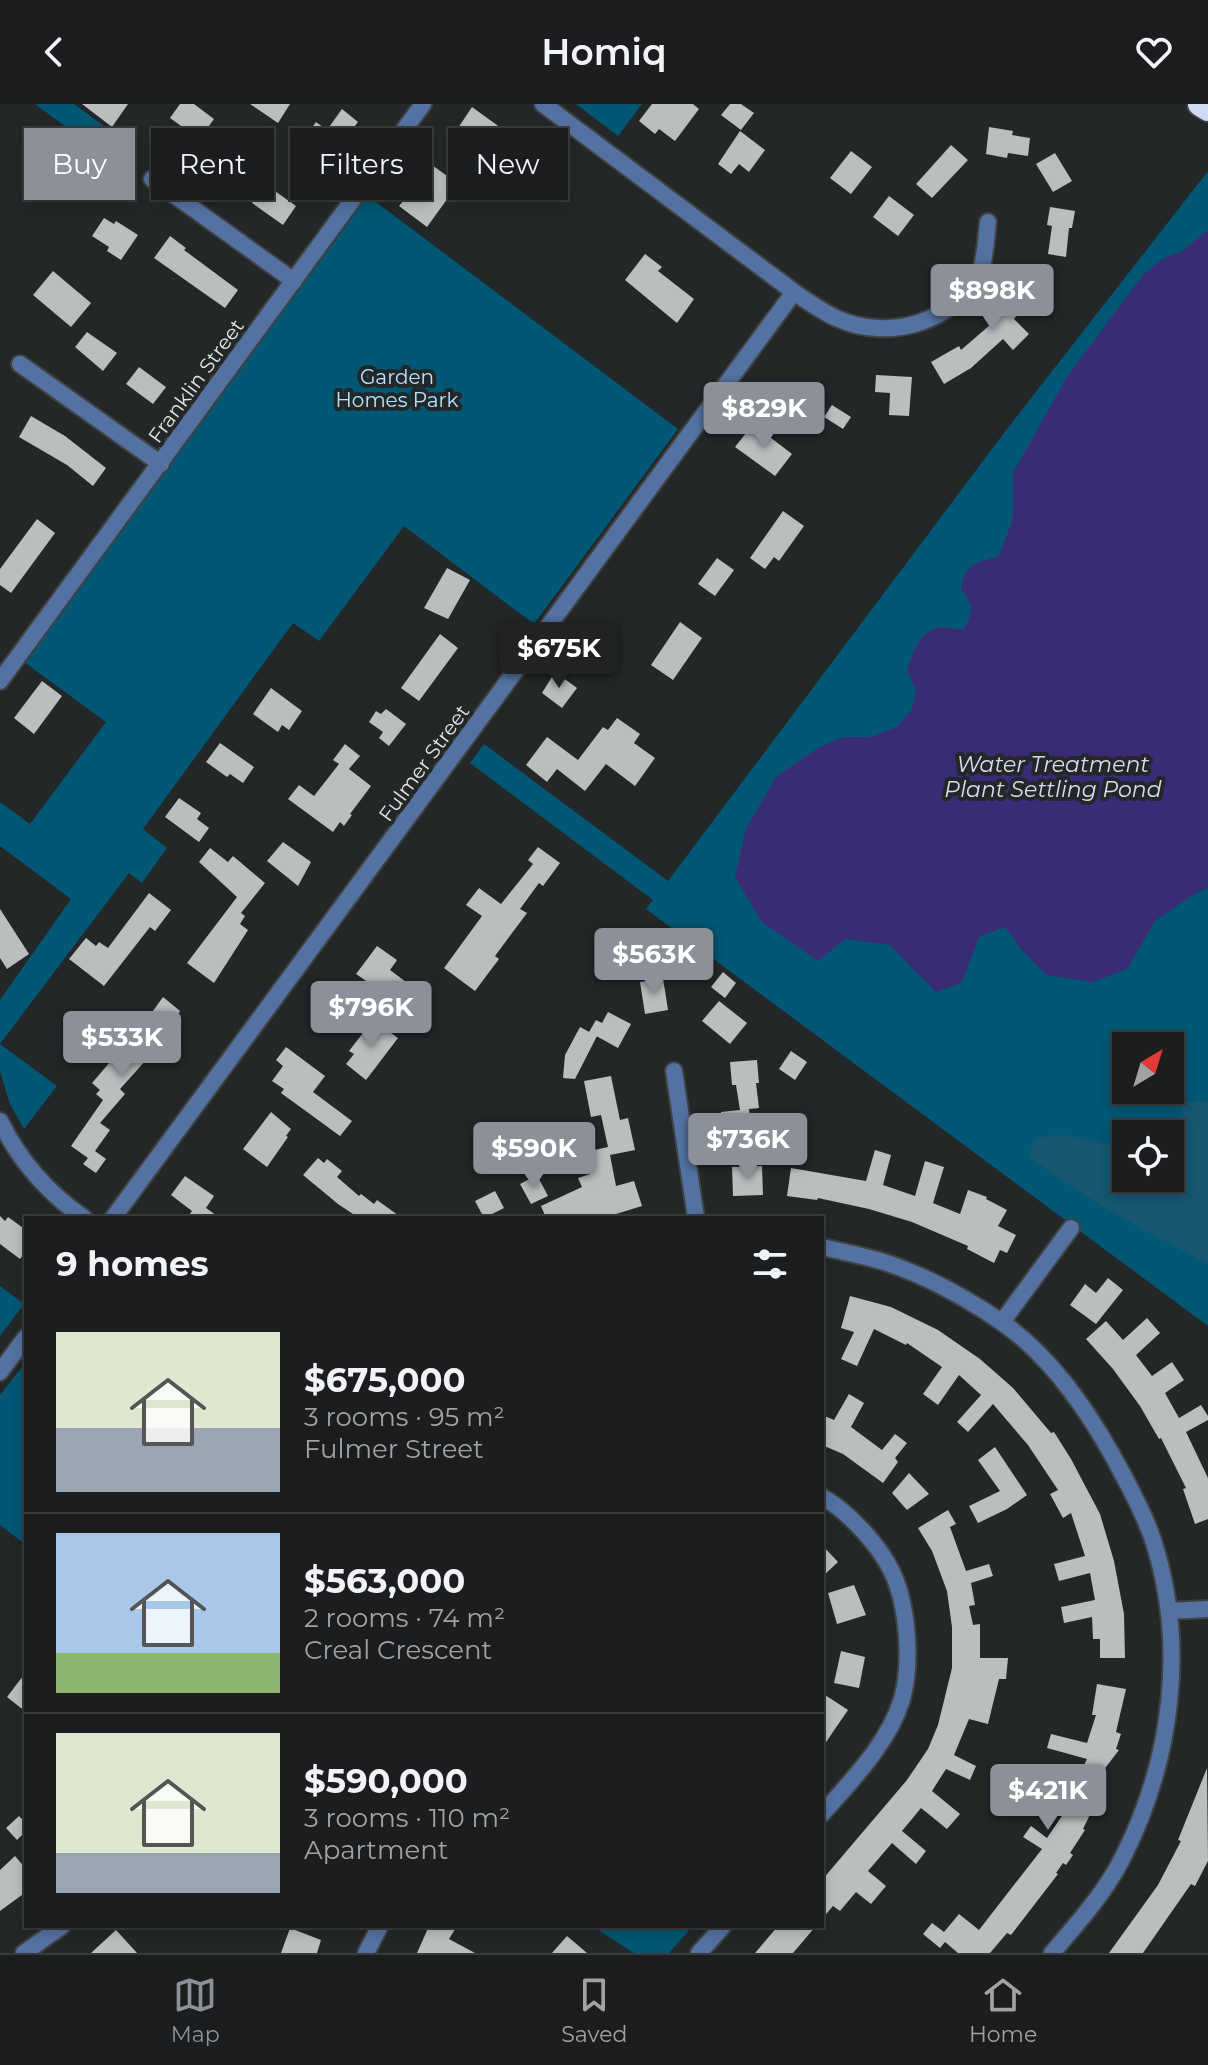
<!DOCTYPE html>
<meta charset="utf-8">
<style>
body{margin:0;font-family:Montserrat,sans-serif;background:#242627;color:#f1f3f6;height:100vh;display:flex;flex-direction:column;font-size:30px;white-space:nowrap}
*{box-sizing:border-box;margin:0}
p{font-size:26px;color:#a0a2a4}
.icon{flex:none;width:44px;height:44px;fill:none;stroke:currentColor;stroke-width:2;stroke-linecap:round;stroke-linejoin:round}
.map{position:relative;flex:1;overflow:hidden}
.drawer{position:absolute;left:24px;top:1112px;width:800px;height:712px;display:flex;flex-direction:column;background:#1b1d1e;border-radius:0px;box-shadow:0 4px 12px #0003,0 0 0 2px #393b3c}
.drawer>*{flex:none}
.top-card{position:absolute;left:24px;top:24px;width:800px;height:72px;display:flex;gap:16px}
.needle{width:52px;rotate:38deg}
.buttons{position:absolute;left:1112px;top:928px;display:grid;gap:16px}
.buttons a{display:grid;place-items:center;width:72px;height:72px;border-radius:0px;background:#1b1d1e;box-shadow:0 4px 12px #0003,0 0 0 2px #393b3c;font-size:40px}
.price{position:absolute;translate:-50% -68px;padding:0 18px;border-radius:8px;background:#8c9099;color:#fff;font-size:26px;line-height:52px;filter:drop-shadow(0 2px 4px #0008)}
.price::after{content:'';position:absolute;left:50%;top:48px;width:24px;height:18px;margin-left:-12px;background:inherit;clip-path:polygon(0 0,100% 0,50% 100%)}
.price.active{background:#222;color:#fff}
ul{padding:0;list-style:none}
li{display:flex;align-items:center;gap:24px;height:200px;padding:0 32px}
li+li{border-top:2px solid #393b3c}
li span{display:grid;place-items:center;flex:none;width:224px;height:160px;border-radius:0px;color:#555}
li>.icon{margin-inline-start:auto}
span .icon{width:96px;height:96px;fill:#fffc;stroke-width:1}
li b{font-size:34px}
h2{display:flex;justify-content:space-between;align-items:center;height:96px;padding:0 32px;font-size:34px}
.chip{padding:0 28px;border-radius:0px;background:#1b1d1e;box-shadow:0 4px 12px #0003,0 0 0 2px #393b3c;font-size:28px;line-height:72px}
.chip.active{background:#8c9099;color:#fff}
header{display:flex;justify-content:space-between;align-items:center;height:104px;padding:0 32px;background:#1b1d1e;font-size:36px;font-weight:600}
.dock{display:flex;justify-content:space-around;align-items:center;height:112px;border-top:2px solid #393b3c;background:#1b1d1e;font-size:22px;color:#a0a2a4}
.dock a{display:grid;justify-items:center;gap:4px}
.dock .active{color:#8c9099}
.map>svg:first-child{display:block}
.green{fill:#025774;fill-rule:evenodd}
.forest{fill:#165670}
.water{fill:#3a2b77}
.building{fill:#b9bebe}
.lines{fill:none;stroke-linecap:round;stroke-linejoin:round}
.street-casing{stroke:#3f4142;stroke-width:20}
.highway-casing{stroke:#3f4142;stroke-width:28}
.street{stroke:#5372a1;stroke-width:16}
.highway{stroke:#ccdbf3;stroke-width:24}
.labels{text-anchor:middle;stroke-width:8;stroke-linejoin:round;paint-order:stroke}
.park-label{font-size:20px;fill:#b3e5fe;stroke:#242728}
.street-label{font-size:20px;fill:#e3e4e5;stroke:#242728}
.water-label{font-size:22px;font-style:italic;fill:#dcdbf2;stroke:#242728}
</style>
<header><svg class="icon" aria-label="back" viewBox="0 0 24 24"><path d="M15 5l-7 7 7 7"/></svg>Homiq<svg class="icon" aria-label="heart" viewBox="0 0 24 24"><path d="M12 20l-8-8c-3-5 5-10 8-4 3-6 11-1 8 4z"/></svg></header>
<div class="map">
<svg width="1208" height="1849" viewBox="0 0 1208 1849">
<rect width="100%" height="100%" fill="#242728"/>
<!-- green -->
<path class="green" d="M35,0H74L133,43L119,62Z
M576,0H642L618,32Z
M1208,67V1222L646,805L653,796L470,659L484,640L668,777L1007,325ZM1126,942H1170V986H1126ZM1126,1030H1170V1074H1126Z
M368,92L678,325L534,520L404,422L319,537L293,519L143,725L167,744L142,779L129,769L0,940L57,982L24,1025L10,1000L0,967V896L71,795L0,742V698L30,720L106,618L24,558Z
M0,1182L24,1200L0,1232Z
M26,1258V1441L0,1421V1291Z
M592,1822H693L669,1849H634Z"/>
<!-- forest -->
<path class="forest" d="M1208,997V1160C1146,1128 1087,1096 1031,1054L1030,1046L1036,1035C1074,1023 1092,1043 1126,1041V1074H1170V1030H1152C1174,1021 1178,1022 1184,998Z"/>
<!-- water -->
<path class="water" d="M1208,126V784L1194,790L1155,817L1127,865L1093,878L1046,871L1022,846L1005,823L980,832L961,879L936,888L890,841L845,835L818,857L762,818L735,773L746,725L776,673L818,644L843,633H871L897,623L912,605L916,587L907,567C911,553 919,527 937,524C944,522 955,526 964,525C973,510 974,500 961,486C966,458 973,460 999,452L1013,415V369L1067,273L1143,171L1162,155L1182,147Z"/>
<!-- building -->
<path class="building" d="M82,0H128L112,23Z
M180,0H194L214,15L201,33L192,27L191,29L170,14Z
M250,0H290L278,19Z
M652,0H693L699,5L675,37L659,25L655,30L639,17Z
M730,0H741L754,9L741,26L721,11Z
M472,3L508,29L505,33L541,64L527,84L470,42L472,39L456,27Z
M342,5L358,18L329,57L302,37L316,18L327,26Z
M989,23L1013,27L1012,31L1030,34L1028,52L1008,49L1007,54L986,50Z
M740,27L765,46L749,68L739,60L731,70L718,60Z
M66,29L89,46L65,72L44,56Z
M221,39L238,51L235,54L250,64L248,68L296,102L283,121L252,99L254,95L228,77L226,80L203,64Z
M951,41L968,56L932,94L916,80Z
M851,47L872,63L851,90L830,74Z
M1055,49L1072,77L1053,88L1036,60Z
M432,61L458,80L427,123L399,102Z
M889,92L914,111L898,132L873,113Z
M1050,103L1075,107L1072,124H1069L1066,153L1048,150L1052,122L1047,121Z
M104,114L114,120L116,117L138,131L121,156L107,147L109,143L92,132Z
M170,132L186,144L184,146L238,186L225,204L154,154Z
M645,150L662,163L658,167L694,195L677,219L625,176Z
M1029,164L1045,176L1014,215L1029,230L1013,246L1003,235L971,264L944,280L931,258L959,242L961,246L990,221L988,219L1013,197L1007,193Z
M53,167L91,199L71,223L33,191Z
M87,228L117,249L103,267L75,243Z
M139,263L166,283L153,300L126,280Z
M876,271L912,273L909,312L889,311L890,289L875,288Z
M799,295L822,312L810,328L788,312Z
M832,301L851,313L843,325L824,313Z
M31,312L65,332L106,364L93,382L67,361L19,333Z
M753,320L792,350L775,372L735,343Z
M783,407L804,422L779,457L774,453L765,465L750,454Z
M37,415L55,429L11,489L0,481V465Z
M717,454L734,466L715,492L698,480Z
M447,464L470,476L448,515L424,504Z
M680,518L702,534L673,576L651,561Z
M440,530L458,544L419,597L401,584Z
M555,568L577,584L562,604L542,589Z
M42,577L62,592L34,630L14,614Z
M271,584L302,607L289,626L282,621L278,628L253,610Z
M386,605L406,620L389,642L379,634L383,628L369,618L376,607L381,610Z
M617,614L640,630L634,639L655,654L635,682L606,660L585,687L557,665L547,678L526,661L547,633L578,656L603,623L608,626Z
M220,639L254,663L243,679L230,670L227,673L206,658Z
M345,640L360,652L349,665L371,682L350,710L352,711L344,722L340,718L333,728L288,695L299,681L314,692L339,660L333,656Z
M179,694L201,709L197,715L209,724L199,738L165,713Z
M283,738L311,758L298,782L267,757Z
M538,743L560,759L543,782L539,779L520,805L527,809L495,852L499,855L475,887L444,864L482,812L466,801L479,784L501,800L533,760L528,756Z
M210,744L228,758L233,752L265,779L241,809L245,812L240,820L248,826L214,879L187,859L237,793L199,758Z
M149,789L171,806L155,827L150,823L104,882L69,855L86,834L96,842L99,838L108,844Z
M0,805L29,850L7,865L0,854Z
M377,842L397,856L390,866L410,881L397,900L388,893L371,918L354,907L372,881L356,870Z
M723,868L736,879L725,894L711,883Z
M663,874L668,906L645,910L640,878Z
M163,893L180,907L147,955L120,985L125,990L100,1019L110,1026L95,1047L106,1055L96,1069L83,1060L88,1054L71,1042L103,996L96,990L100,986L92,979L128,937L130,939Z
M719,897L747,919L730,940L702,917Z
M608,908L631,920L618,944L589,928L596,916L602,919Z
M373,916L398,934L366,976L346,960L354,950L349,947Z
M580,923L597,932L575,975L563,974L565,951Z
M286,943L325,972L313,988L352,1017L340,1032L281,989L284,985L272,977L283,962L276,956Z
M791,947L807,958L795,976L779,965Z
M757,956L759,979H756L759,1004L740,1006L736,981H732L730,958Z
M611,972L620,1016L628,1014L635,1046L610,1051L616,1082L634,1077L642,1102L603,1114H546L541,1102L582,1083L578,1074L590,1070L585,1048L608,1043L601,1011L591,1013L584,977Z
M749,1005L753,1037L725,1040L721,1008Z
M271,1008L291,1025L286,1032L288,1033L267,1063L243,1045Z
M875,1046L891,1051L883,1081L915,1092L925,1057L944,1063L933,1099L960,1110L968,1086L987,1093L986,1095L1007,1106L998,1122L1016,1131L1007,1149L1000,1146L994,1159L967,1145L968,1142L912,1118L869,1105L818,1094L817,1096L787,1092L791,1064L866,1077Z
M318,1054L324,1059L327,1055L342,1067L337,1073L359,1092L361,1090L374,1100L377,1096L402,1114H359L338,1100L303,1071Z
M762,1062L763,1091L733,1092L732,1063Z
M537,1071L548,1092L531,1100L520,1080Z
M185,1072L214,1092L206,1104L220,1114H187L192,1107L171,1091Z
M495,1087L504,1104L484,1114L475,1097Z
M0,1112L5,1117L8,1113L26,1126V1147L20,1155L0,1140Z
M1108,1174L1123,1186L1096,1220L1070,1201L1085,1180L1096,1189Z
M850,1192L891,1203L938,1226L980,1255L1013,1284L1051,1329L1054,1328L1071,1355L1100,1410L1114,1457L1124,1510L1125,1554H1100V1535H1093L1092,1513L1064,1519L1061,1503L1095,1496L1090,1469L1059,1477L1054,1460L1085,1452L1071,1409L1063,1414L1050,1390L1058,1386L1028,1341L993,1300L968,1328L957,1318L981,1291L959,1271L938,1301L923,1290L942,1263L907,1239L906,1241L874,1225L857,1262L841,1255L854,1228L841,1224Z
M1147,1214L1160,1229L1136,1251L1152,1272L1172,1258L1184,1276L1165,1289L1179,1314L1201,1301L1208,1312V1316L1186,1328L1208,1374V1415L1195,1420L1183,1385L1186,1384L1161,1334L1159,1335L1140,1302L1113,1265L1086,1235L1106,1217L1123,1236Z
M849,1290L864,1299L851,1323L882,1346L895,1330L907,1339L895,1354L898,1358L883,1379L843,1350L822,1341V1311L834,1316Z
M995,1343L1027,1391L1007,1405L978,1419L969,1402L1000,1387L978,1356Z
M909,1369L929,1390L907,1406L892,1389Z
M948,1406L956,1420L950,1423L966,1467L989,1460L993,1472L971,1479L975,1501L969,1502L973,1521L980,1520V1554H1008L1006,1575H999L988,1620L969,1615L954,1651L976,1662L970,1676L946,1665L932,1687L960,1710L947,1725L921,1704L902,1727L926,1747L916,1760L892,1739L868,1767L886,1782L871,1800L856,1788L840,1807L833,1802L822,1815V1776L907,1676L928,1645L938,1621L952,1564V1523L947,1487L932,1447L918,1424Z
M822,1441L838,1458L822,1473Z
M854,1481L866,1511L837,1520L828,1489Z
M841,1547L865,1553L859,1584L834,1579Z
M26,1568V1608L7,1593Z
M1097,1580L1126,1585L1116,1628L1121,1630L1116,1645L1119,1646L1096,1676L1105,1680L1083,1725L1085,1726L1070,1749L1073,1751L1066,1761L1063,1759L1056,1769L1058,1770L1011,1831L1007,1829L990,1849H958L945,1838L940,1844L923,1830L932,1819L944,1828L959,1810L979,1826L1042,1745L1023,1733L1031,1722L1047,1734L1068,1703L1033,1688L1038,1676L1070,1689L1087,1655L1047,1644L1051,1630L1087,1639L1096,1611H1092Z
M822,1589L848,1606L822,1644Z
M1207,1664L1208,1757L1195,1782L1191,1780L1143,1849H1109L1158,1781L1181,1737L1178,1736Z
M19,1712L26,1719V1727L17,1736L6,1724Z
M15,1752L26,1765V1788L0,1807V1766Z
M429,1822H457L449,1835L475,1849H417Z
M778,1822H816L793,1849H755Z
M290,1824L321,1836L317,1849H281Z
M116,1826L137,1849H91Z
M567,1832L587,1849H552Z"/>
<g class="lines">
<!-- street casing -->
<g class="street-casing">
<path id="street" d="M543,0L794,188C807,197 821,207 836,214C888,238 955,219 980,167C986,153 986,133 988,118
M152,75L294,177
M20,260L161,360
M0,577L423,0
M674,967L696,1114
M0,1017C19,1056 48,1089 84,1114
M113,1114L794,188
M822,1143C843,1148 866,1152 887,1159C926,1172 966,1194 1000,1217C1050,1251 1087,1305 1115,1356C1128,1380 1143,1407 1152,1433C1188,1540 1172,1658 1121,1757C1103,1791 1077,1820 1052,1849
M1002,1218L1071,1124
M0,1268L26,1233
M822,1393C847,1406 880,1442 892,1468C908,1502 912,1559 902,1595C889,1639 851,1677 822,1710
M1170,1507L1208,1505
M24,1849L62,1822
M366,1849L380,1822
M699,1849L723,1822"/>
</g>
<!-- highway casing -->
<g class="highway-casing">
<path id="highway" d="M1200,0L1208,5"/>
</g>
<!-- street -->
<use href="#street" class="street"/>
<!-- highway -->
<use href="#highway" class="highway"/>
</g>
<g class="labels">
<!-- park labels -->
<g class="park-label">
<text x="397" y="280">Garden<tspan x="397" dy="23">Homes Park</tspan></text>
</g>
<!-- street labels -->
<g class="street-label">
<text transform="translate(196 277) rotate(-54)" y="7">Franklin Street</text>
<text transform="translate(424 659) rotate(-54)" y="7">Fulmer Street</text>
</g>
<!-- water labels -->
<g class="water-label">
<text x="1053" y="668">Water Treatment<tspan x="1053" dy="25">Plant Settling Pond</tspan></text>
</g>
</g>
</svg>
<div class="buttons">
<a><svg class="needle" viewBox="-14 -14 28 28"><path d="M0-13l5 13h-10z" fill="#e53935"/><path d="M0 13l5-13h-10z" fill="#a0a2a4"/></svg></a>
<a><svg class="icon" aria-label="locate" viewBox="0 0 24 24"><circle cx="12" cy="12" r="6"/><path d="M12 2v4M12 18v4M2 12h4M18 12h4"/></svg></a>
</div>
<b class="price" style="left:992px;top:228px">$898K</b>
<b class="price" style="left:764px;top:346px">$829K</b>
<b class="price active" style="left:559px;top:586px">$675K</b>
<b class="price" style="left:654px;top:892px">$563K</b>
<b class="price" style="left:371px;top:945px">$796K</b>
<b class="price" style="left:122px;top:975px">$533K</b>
<b class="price" style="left:748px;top:1077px">$736K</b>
<b class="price" style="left:534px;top:1086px">$590K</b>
<b class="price" style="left:1048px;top:1728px">$421K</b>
<div class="top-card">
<a class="chip active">Buy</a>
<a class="chip">Rent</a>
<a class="chip">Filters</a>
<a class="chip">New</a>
</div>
<section class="drawer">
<h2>9 homes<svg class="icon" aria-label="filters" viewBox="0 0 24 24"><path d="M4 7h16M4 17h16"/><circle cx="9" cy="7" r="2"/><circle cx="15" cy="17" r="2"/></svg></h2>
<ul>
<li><span style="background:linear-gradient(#dfe7d0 60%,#9aa5b1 0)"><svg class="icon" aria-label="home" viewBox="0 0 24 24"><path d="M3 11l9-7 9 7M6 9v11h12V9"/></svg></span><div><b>$675,000</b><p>3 rooms · 95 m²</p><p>Fulmer Street</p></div></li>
<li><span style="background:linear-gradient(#a9c7e8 75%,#8fb573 0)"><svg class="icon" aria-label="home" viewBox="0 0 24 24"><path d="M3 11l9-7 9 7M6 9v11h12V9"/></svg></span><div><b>$563,000</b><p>2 rooms · 74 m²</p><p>Creal Crescent</p></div></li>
<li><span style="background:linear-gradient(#dfe7d0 75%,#9aa5b1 0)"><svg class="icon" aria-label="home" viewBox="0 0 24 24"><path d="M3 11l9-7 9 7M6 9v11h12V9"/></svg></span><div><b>$590,000</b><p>3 rooms · 110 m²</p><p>Apartment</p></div></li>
</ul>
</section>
</div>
<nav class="dock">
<a class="active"><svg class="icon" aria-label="map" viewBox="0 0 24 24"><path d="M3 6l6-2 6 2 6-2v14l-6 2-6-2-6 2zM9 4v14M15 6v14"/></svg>Map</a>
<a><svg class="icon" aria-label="saved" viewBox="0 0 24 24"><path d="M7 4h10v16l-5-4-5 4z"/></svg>Saved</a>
<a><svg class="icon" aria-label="home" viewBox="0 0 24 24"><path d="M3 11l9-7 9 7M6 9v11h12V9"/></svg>Home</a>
</nav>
